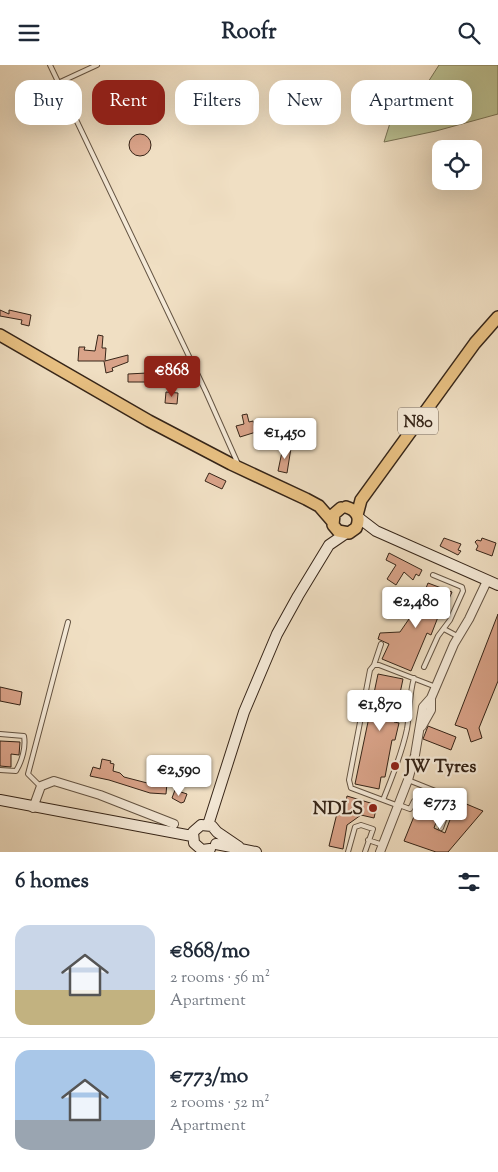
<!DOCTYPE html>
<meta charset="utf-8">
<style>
body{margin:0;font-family:"Sorts Mill Goudy",serif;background:#f2f2f3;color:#1f2937;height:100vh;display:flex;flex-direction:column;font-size:19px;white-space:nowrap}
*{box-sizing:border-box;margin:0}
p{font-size:16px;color:#747a83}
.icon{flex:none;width:28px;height:28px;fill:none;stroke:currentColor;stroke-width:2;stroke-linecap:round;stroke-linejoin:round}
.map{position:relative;height:787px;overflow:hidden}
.drawer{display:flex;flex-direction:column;background:#fff;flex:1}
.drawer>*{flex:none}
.top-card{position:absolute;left:15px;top:15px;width:469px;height:45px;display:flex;gap:10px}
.controls{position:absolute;left:432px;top:75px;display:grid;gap:10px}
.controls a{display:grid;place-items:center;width:50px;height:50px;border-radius:10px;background:#fff;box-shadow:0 5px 20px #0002;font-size:25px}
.price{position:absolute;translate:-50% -42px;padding:0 11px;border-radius:5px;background:#fff;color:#222;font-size:16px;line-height:32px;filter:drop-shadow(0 1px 2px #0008)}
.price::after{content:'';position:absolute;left:50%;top:30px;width:15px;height:11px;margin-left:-8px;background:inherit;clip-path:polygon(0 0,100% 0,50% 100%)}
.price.selected{background:#8f2418;color:#fff}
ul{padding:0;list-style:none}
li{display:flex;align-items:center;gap:15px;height:125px;padding:0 15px}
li+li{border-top:1px solid #e0e1e3}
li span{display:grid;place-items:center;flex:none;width:140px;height:100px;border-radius:15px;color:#555}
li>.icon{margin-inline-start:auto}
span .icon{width:60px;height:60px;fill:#fffc;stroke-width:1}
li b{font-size:21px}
h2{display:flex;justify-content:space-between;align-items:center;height:60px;padding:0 15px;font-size:21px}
.chip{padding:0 18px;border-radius:15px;background:#fff;box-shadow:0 5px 20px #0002;font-size:18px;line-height:45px}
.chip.selected{background:#8f2418;color:#fff}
header{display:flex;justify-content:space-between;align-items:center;height:65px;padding:0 15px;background:#fff;font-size:22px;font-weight:700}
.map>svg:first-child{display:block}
.green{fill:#bcc192;stroke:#797355}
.building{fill:#d9a389;stroke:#362518}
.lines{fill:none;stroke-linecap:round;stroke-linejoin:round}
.lane-casing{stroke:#645443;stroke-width:6}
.street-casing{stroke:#645443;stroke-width:10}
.secondary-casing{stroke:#362518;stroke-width:12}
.primary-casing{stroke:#362518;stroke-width:14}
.lane{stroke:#f5ead8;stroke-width:4}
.street{stroke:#f5ead8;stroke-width:8}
.secondary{stroke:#f5ead8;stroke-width:10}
.primary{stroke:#e8c082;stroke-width:11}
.poi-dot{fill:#8f2418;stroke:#f5ead8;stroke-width:2}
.labels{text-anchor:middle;stroke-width:4.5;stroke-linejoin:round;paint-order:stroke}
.shield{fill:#f5ead8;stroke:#6f6052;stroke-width:1}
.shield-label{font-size:16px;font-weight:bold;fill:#362518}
.poi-label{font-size:18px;font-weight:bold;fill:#362518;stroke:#f5ead8;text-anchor:start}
</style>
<header><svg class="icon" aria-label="menu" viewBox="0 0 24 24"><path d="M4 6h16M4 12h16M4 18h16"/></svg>Roofr<svg class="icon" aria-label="search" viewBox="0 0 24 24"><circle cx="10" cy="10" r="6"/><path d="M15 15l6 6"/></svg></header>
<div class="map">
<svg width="498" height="787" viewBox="0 0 498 787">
<rect width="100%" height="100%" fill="#f0dfc3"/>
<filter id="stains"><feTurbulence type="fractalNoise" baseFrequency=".004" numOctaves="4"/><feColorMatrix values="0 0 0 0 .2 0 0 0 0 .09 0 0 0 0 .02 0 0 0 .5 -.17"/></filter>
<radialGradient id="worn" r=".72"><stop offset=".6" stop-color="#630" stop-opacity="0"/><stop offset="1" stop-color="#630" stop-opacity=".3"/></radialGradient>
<!-- green -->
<path class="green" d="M439,0H498V49L436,66L384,77L390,58L399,43L414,39Z"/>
<!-- building -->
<path class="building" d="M129 80a11 11 0 1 1 22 0a11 11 0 1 1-22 0Z
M0,245L9,249V245L31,250L29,261L21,259L22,255L0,251Z
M98,270L103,271L102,283H106L105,296L128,290V297L112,303L113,306L106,308L104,296H78L79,282H85L84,285L95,286Z
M147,308H152L153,317H128V309Z
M166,327L178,328L177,339L165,338Z
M247,349L249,357L253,356L256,367L240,372L236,361L244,359L242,350Z
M283,382L291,383L287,408L278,406Z
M209,408L226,416L222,424L205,416Z
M444,473L461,479L458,485L461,486L458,490L440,481Z
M482,473L496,478L492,491L476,485L478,481L475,477L477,475L481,476Z
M389,488L422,505L419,511L416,509L413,515L404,507L396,520L387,514L396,500L386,495Z
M428,518L452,527L443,548L440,547L431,570L427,568L411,606L382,594L389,579L378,574L380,568L400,567L420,538Z
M498,549V616L479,663L482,673L471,677L467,664L455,660Z
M378,609L403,614L394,657L399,658L395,675H392L385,712H381L379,724L355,719Z
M0,622L22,627L20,640L0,636Z
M428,661L456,672L451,685L423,674Z
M0,676L20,677L19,690L11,689V702L0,701Z
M102,694L111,696L110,698L114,699L113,706L120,708L124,712L151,719V718H167L166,729L150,728L109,715L90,711L93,702L100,704Z
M175,725L187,729L184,737L181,738L172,733Z
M347,731L377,740L374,753L361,750L347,760L343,784L329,781L339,740L345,741Z
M464,738L483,746L448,787H436L404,776L417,744L438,752L434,763L445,768L451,752L458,754Z"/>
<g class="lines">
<!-- lane casing -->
<g class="lane-casing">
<path id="lane" d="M50,0L206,327L238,399
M58,18L97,0
M444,564L459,572
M381,579L374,600L370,605L349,715L351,723L399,741
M374,600H379L436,622
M424,602L438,571L450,555L463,526L462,522L433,510
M0,669L24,671C26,682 22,696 16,706L0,705
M408,715L448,731L450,738L441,763
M41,722L28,709L68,557
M383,735C392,713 402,688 407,664C410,647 409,630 414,613
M399,740L410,744L414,736L446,748
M434,743L440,728
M368,775L383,780
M348,787L355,762L361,760L373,764L365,787"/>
</g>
<!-- street casing -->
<g class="street-casing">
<path id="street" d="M422,661L431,645V633
M33,743L41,721L54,716L100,730L174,759
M380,787L408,715L415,690L423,642L431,633L454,579L469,554L487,516"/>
</g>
<!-- secondary casing -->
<g class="secondary-casing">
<path id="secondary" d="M359,453L376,466L498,520
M0,735L192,771
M208,760L244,647L277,569L298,531L329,480L345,469
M216,779L256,787
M210,784L202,785L194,778L193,767L201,760L212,761L217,767L239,782"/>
</g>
<!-- primary casing -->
<g class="primary-casing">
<path id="primary" d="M0,270L149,356L231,399L306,434L319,441L332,456
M341,443L334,449L333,460L338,466L349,468L356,463C361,453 357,445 346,442
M357,450L361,435L475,278L498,252"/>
</g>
<!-- lane -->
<use href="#lane" class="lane"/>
<!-- street -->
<use href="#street" class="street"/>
<!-- secondary -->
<use href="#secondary" class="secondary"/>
<!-- primary -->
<use href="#primary" class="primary"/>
</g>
<!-- markers -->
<g class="poi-dot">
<circle cx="395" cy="701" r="5"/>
<circle cx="373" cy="743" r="5"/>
</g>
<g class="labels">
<!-- shield labels -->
<rect class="shield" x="398" y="342.5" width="40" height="27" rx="4"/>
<g class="shield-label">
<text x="418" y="362">N80</text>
</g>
<!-- poi labels -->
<g class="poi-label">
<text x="405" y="707">JW Tyres</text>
<text x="363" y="749" text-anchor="end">NDLS</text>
</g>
</g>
<rect width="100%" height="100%" filter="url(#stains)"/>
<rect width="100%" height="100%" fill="url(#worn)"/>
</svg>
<div class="controls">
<a><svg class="icon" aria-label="locate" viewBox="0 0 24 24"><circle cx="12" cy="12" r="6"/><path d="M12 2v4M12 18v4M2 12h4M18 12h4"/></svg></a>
</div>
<b class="price selected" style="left:172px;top:333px">€868</b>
<b class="price" style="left:285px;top:395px">€1,450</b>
<b class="price" style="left:416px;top:564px">€2,480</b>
<b class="price" style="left:380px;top:667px">€1,870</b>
<b class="price" style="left:179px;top:732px">€2,590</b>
<b class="price" style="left:440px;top:765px">€773</b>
<div class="top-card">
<a class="chip">Buy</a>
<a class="chip selected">Rent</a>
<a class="chip">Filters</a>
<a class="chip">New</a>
<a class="chip">Apartment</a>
</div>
</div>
<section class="drawer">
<h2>6 homes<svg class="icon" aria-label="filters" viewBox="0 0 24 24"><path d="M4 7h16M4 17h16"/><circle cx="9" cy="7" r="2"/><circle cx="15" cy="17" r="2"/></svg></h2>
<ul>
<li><span style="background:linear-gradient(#c9d6e8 65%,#c2b280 0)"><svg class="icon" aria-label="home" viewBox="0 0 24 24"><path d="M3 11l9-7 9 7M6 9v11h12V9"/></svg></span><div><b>€868/mo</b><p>2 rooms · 56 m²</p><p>Apartment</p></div></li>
<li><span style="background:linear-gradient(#a9c7e8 70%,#9aa5b1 0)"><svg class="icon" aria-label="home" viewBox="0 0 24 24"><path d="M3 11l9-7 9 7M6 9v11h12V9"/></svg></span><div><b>€773/mo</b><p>2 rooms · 52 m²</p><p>Apartment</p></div></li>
</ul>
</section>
